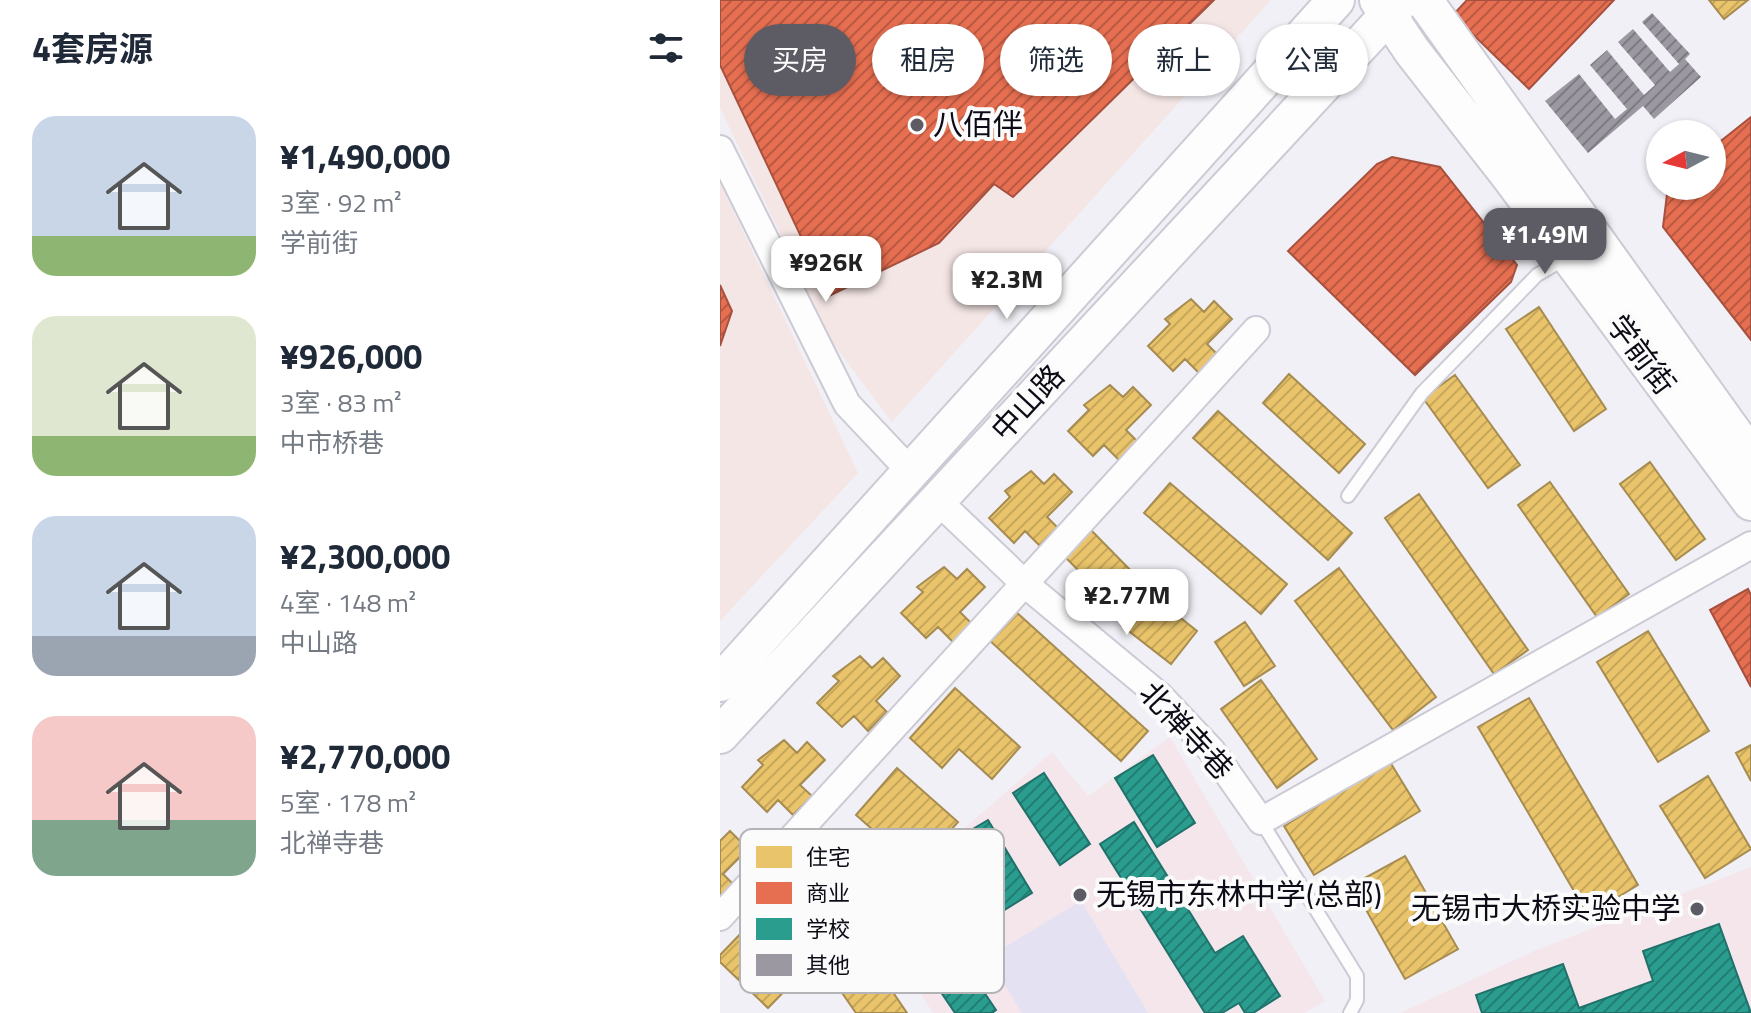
<!DOCTYPE html>
<html lang="zh">
<meta charset="utf-8">
<style>
body{margin:0;font-family:"Titillium Web","Noto Sans SC",sans-serif;background:#f6f6f7;color:#1f2937;height:100vh;display:flex;flex-direction:column;font-size:30px;white-space:nowrap}
*{box-sizing:border-box;margin:0}
p{font-size:26px;color:#747a83}
.icon{flex:none;width:44px;height:44px;fill:none;stroke:currentColor;stroke-width:2;stroke-linecap:round;stroke-linejoin:round}
.map{position:relative;flex:1;overflow:hidden}
.panel{display:flex;flex-direction:column;background:#fff;width:720px}
.panel>*{flex:none}
.banner{position:absolute;left:24px;top:24px;width:760px;height:72px;display:flex;gap:16px}
.needle{width:52px;rotate:263deg}
.buttons{position:absolute;left:926px;top:120px;display:grid;gap:16px}
.buttons a{display:grid;place-items:center;width:80px;height:80px;border-radius:50%;background:#fff;box-shadow:0 2px 6px #0004;font-size:40px}
.price{position:absolute;translate:-50% -68px;padding:0 18px;border-radius:16px;background:#fff;color:#222;font-size:26px;line-height:52px;filter:drop-shadow(0 2px 4px #0008)}
.price::after{content:'';position:absolute;left:50%;top:48px;width:24px;height:18px;margin-left:-12px;background:inherit;clip-path:polygon(0 0,100% 0,50% 100%)}
.price.active{background:#5d5b64;color:#fff}
ul{padding:0;list-style:none}
li{display:flex;align-items:center;gap:24px;height:200px;padding:0 32px}
li span{display:grid;place-items:center;flex:none;width:224px;height:160px;border-radius:24px;color:#555}
li>.icon{margin-inline-start:auto}
span .icon{width:96px;height:96px;fill:#fffc;stroke-width:1}
li b{font-size:34px}
h2{display:flex;justify-content:space-between;align-items:center;height:96px;padding:0 32px;font-size:34px}
.tag{padding:0 28px;border-radius:36px;background:#fff;box-shadow:0 2px 6px #0004;font-size:28px;line-height:72px}
.tag.active{background:#5d5b64;color:#fff}
main{display:flex;flex:1;min-height:0}
.map>svg:first-child{display:block}
.commercial{fill:#f4e6e4}
.education{fill:#f4e6eb}
.pitch{fill:#e4e1f3}
.homes{fill:url(#homes-hatch);stroke:#a78c51;stroke-width:2}
.shops{fill:url(#shops-hatch);stroke:#a6513f;stroke-width:2}
.schools{fill:url(#schools-hatch);stroke:#21716b;stroke-width:2}
.building{fill:url(#building-hatch)}
.lines{fill:none;stroke-linecap:round;stroke-linejoin:round}
.service-casing{stroke:#cccad4;stroke-width:16}
.minor-casing{stroke:#cccad4;stroke-width:30}
.secondary-casing{stroke:#cccad4;stroke-width:40}
.service{stroke:#fdfdfe;stroke-width:12}
.minor{stroke:#fdfdfe;stroke-width:26}
.secondary{stroke:#fdfdfe;stroke-width:36}
.poi-dot{fill:#5d5b64;stroke:#fbfbfb;stroke-width:3}
.labels{text-anchor:middle;stroke-width:8;stroke-linejoin:round;paint-order:stroke}
.poi-label{font-size:30px;fill:#0d0b16;stroke:#fbfbfb;text-anchor:start}
.street-label{font-size:30px;fill:#0d0b16;stroke:#fbfbfb}
.key{fill:#fbfbfb;stroke:#b4b3b6;stroke-width:2}
.key-label{font-size:22px;fill:#0d0b16}
</style>
<main>
<section class="panel">
<h2>4套房源<svg class="icon" aria-label="filters" viewBox="0 0 24 24"><path d="M4 7h16M4 17h16"/><circle cx="9" cy="7" r="2"/><circle cx="15" cy="17" r="2"/></svg></h2>
<ul>
<li><span style="background:linear-gradient(#c9d6e8 75%,#8fb573 0)"><svg class="icon" aria-label="home" viewBox="0 0 24 24"><path d="M3 11l9-7 9 7M6 9v11h12V9"/></svg></span><div><b>¥1,490,000</b><p>3室 · 92 m²</p><p>学前街</p></div></li>
<li><span style="background:linear-gradient(#dfe7d0 75%,#8fb573 0)"><svg class="icon" aria-label="home" viewBox="0 0 24 24"><path d="M3 11l9-7 9 7M6 9v11h12V9"/></svg></span><div><b>¥926,000</b><p>3室 · 83 m²</p><p>中市桥巷</p></div></li>
<li><span style="background:linear-gradient(#c9d6e8 75%,#9aa5b1 0)"><svg class="icon" aria-label="home" viewBox="0 0 24 24"><path d="M3 11l9-7 9 7M6 9v11h12V9"/></svg></span><div><b>¥2,300,000</b><p>4室 · 148 m²</p><p>中山路</p></div></li>
<li><span style="background:linear-gradient(#f6c9c9 65%,#7fa58c 0)"><svg class="icon" aria-label="home" viewBox="0 0 24 24"><path d="M3 11l9-7 9 7M6 9v11h12V9"/></svg></span><div><b>¥2,770,000</b><p>5室 · 178 m²</p><p>北禅寺巷</p></div></li>
</ul>
</section>
<div class="map">
<svg width="1031" height="1013" viewBox="0 0 1031 1013">
<defs>
<pattern id="homes-hatch" width="6" height="6" patternUnits="userSpaceOnUse" patternTransform="scale(2)"><rect width="6" height="6" fill="#e9c46a"/><path d="M-1 1l2-2M0 6l6-6M5 7l2-2" fill="none" stroke="#c7a75b"/></pattern>
<pattern id="shops-hatch" width="6" height="6" patternUnits="userSpaceOnUse" patternTransform="scale(2)"><rect width="6" height="6" fill="#e76f51"/><path d="M-1 1l2-2M0 6l6-6M5 7l2-2" fill="none" stroke="#ba5942"/></pattern>
<pattern id="schools-hatch" width="6" height="6" patternUnits="userSpaceOnUse" patternTransform="scale(2)"><rect width="6" height="6" fill="#2a9d8f"/><path d="M-1 1l2-2M0 6l6-6M5 7l2-2" fill="none" stroke="#227e74"/></pattern>
<pattern id="building-hatch" width="6" height="6" patternUnits="userSpaceOnUse" patternTransform="scale(2)"><rect width="6" height="6" fill="#9b98a2"/><path d="M-1 1l2-2M0 6l6-6M5 7l2-2" fill="none" stroke="#7d7a83"/></pattern>
</defs>
<rect width="100%" height="100%" fill="#f1f0f6"/>
<!-- commercial -->
<path class="commercial" d="M0,0H551L172,422L112,342L0,108Z
M0,183L138,473L0,621Z"/>
<!-- education -->
<path class="education" d="M450,737L605,1001L584,1013H213L155,922L200,867L332,752L368,796Z
M1031,867V1013H680L814,951Z"/>
<!-- pitch -->
<path class="pitch" d="M361,901L428,1013H302L268,957Z"/>
<!-- homes -->
<path class="homes" d="M989,0H1028L1004,19Z
M471,299L484,312L494,301L512,319L487,344L498,355L480,374L465,359L453,371L428,346L450,324L445,319Z
M819,307L886,409L854,431L786,329Z
M569,374L645,444L619,473L543,403Z
M735,375L800,465L768,488L703,398Z
M390,385L403,397L413,387L431,405L406,430L417,441L399,460L384,445L373,456L348,431L369,410L364,405Z
M498,411L632,533L608,560L473,438Z
M930,462L985,539L956,560L900,484Z
M311,471L324,484L334,474L352,492L327,517L338,528L320,546L305,531L294,543L269,518L290,497L285,491Z
M830,482L909,594L877,617L798,505Z
M450,483L567,584L541,614L424,513Z
M699,494L808,650L774,674L665,518Z
M368,527L424,584L398,610L342,554Z
M224,567L237,579L247,569L265,587L240,612L251,623L233,642L218,627L206,638L181,613L203,592L197,587Z
M619,568L716,697L673,730L575,601Z
M428,592L477,631L451,664L401,625Z
M294,610L428,731L401,761L268,639Z
M525,622L555,666L524,686L495,642Z
M928,631L989,731L938,762L877,662Z
M140,656L152,668L163,658L180,676L156,701L167,712L148,731L134,716L122,727L97,703L119,681L113,676Z
M541,680L597,759L557,788L501,709Z
M235,688L300,747L272,779L239,749L222,768L190,738Z
M809,698L918,885L868,915L758,727Z
M64,740L77,753L87,742L105,760L80,785L92,796L73,815L58,800L47,812L22,787L43,765L38,760Z
M1031,745V781L1016,753Z
M670,762L700,811L594,875L564,826Z
M177,768L238,822L211,852L186,830L171,846L136,815Z
M988,776L1031,849L985,878L940,806Z
M10,831L28,849L3,874L14,885L0,899V841Z
M685,856L738,949L685,979L632,885Z
M29,925L81,974L48,1008L0,962V955Z
M137,939L187,1013H136L102,964Z"/>
<!-- shops -->
<path class="shops" d="M0,0H494L293,197L274,184L219,243L109,296L0,65Z
M747,0H894L809,89L733,15Z
M1031,117V340L943,227L948,186H992V148Z
M672,157L720,167L797,265L791,282L695,375L568,251L657,164Z
M0,285L12,311L0,346Z
M1028,589L1031,595V687L990,610Z"/>
<!-- schools -->
<path class="schools" d="M433,755L475,823L437,847L395,778Z
M324,773L370,844L340,865L293,793Z
M268,820L312,893L273,917L229,843Z
M414,822L495,953L523,936L560,996L533,1013H525L519,1003L502,1013H485L380,844Z
M197,892L276,1010L272,1013H235L167,912Z
M999,924L1031,1013H762L756,995L843,964L859,1008L933,981L923,951Z"/>
<!-- building -->
<path class="building" d="M932,13L970,54L965,59L981,77L934,119L923,106L868,153L825,101L859,74L895,119L907,109L870,65L887,50L924,95L935,85L898,42L913,29L950,72L959,64L922,22Z"/>
<g class="lines">
<!-- service casing -->
<g class="service-casing">
<path id="service" d="M628,496L702,393L817,275L846,258
M541,821L637,976V1000L630,1013"/>
</g>
<!-- minor casing -->
<g class="minor-casing">
<path id="minor" d="M0,149L127,404L192,473
M218,501L305,584L440,696L492,751L541,821L1031,545
M0,917L536,330"/>
</g>
<!-- secondary casing -->
<g class="secondary-casing">
<path id="secondary" d="M658,0L692,51L791,178L1031,502
M704,0L1031,457
M0,683L616,0
M0,735L682,0"/>
</g>
<!-- service -->
<use href="#service" class="service"/>
<!-- minor -->
<use href="#minor" class="minor"/>
<!-- secondary -->
<use href="#secondary" class="secondary"/>
</g>
<!-- markers -->
<g class="poi-dot">
<circle cx="197" cy="125" r="8"/>
<circle cx="360" cy="895" r="8"/>
<circle cx="977" cy="909" r="8"/>
</g>
<g class="labels">
<!-- poi labels -->
<g class="poi-label">
<text x="213" y="135">八佰伴</text>
<text x="376" y="905">无锡市东林中学(总部)</text>
<text x="961" y="919" text-anchor="end">无锡市大桥实验中学</text>
</g>
<!-- street labels -->
<g class="street-label">
<text transform="translate(921 355) rotate(53)" y="10">学前街</text>
<text transform="translate(308 403) rotate(-47)" y="10">中山路</text>
<text transform="translate(466 731) rotate(47)" y="10">北禅寺巷</text>
</g>
</g>
<!-- legend -->
<rect x="20" y="829" width="264" height="164" rx="12" class="key"/>
<rect x="36" y="846" width="36" height="22" fill="#e9c46a"/>
<rect x="36" y="882" width="36" height="22" fill="#e76f51"/>
<rect x="36" y="918" width="36" height="22" fill="#2a9d8f"/>
<rect x="36" y="954" width="36" height="22" fill="#9b98a2"/>
<g class="key-label">
<text x="86" y="865">住宅</text>
<text x="86" y="901">商业</text>
<text x="86" y="937">学校</text>
<text x="86" y="973">其他</text>
</g>
</svg>
<div class="buttons">
<a><svg class="needle" viewBox="-14 -14 28 28"><path d="M0-13l5 13h-10z" fill="#e53935"/><path d="M0 13l5-13h-10z" fill="#747a83"/></svg></a>
</div>
<b class="price active" style="left:825px;top:276px">¥1.49M</b>
<b class="price" style="left:106px;top:304px">¥926K</b>
<b class="price" style="left:287px;top:321px">¥2.3M</b>
<b class="price" style="left:407px;top:637px">¥2.77M</b>
<div class="banner">
<a class="tag active">买房</a>
<a class="tag">租房</a>
<a class="tag">筛选</a>
<a class="tag">新上</a>
<a class="tag">公寓</a>
</div>
</div>
</main>
